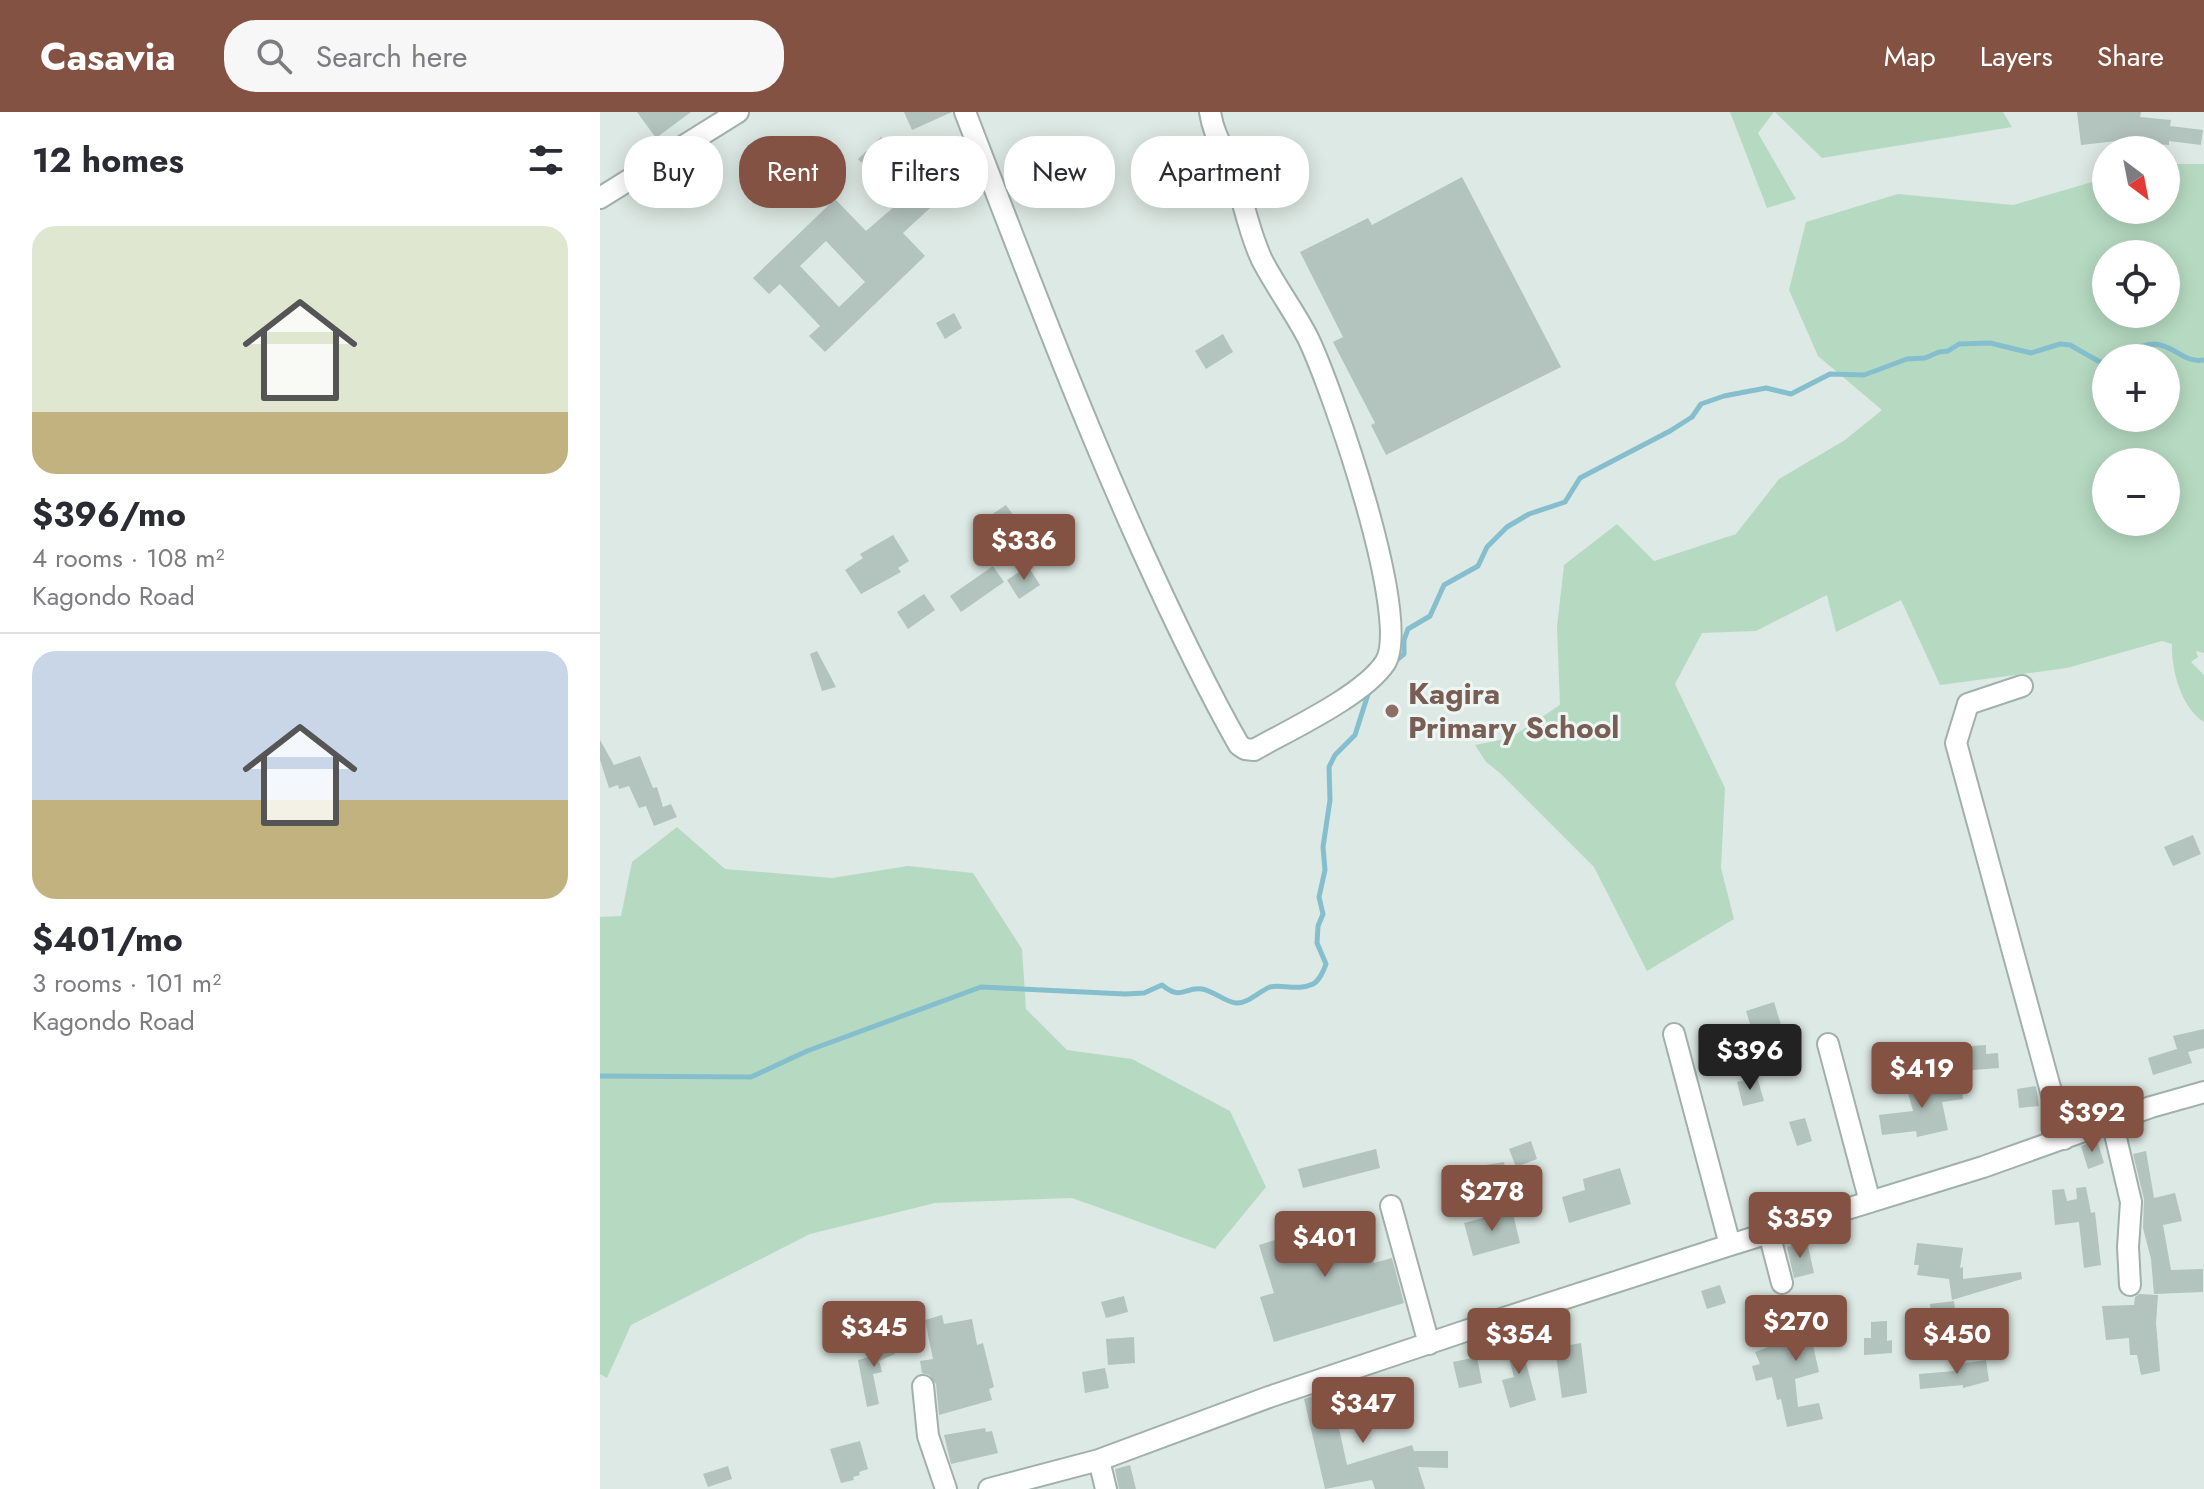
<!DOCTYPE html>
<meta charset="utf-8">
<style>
body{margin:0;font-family:Jost,sans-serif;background:#f7f7f7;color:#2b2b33;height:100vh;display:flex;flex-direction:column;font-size:30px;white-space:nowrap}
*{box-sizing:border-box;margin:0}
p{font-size:26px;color:#7c7c81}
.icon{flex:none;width:44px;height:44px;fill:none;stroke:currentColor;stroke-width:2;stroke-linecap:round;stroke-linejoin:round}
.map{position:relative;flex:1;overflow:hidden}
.details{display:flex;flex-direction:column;background:#fff;width:600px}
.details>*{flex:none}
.top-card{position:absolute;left:24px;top:24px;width:760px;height:72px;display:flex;gap:16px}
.needle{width:52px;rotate:148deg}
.buttons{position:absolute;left:1492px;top:24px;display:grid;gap:16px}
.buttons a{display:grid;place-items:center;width:88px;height:88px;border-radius:50%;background:#fff;box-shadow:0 4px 20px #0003;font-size:40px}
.price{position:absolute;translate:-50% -68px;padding:0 18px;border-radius:8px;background:#835242;color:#fff;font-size:26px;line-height:52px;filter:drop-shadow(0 2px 4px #0008)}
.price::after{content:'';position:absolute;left:50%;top:48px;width:24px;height:18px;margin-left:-12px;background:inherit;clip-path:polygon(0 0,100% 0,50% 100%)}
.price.on{background:#222;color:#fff}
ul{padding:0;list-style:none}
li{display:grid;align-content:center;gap:16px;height:424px;padding:0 32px}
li+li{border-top:2px solid #e1e1e2}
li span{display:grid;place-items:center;height:248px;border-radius:24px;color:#555}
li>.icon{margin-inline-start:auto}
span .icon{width:144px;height:144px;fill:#fffc;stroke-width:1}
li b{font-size:34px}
h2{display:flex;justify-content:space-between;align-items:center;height:96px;padding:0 32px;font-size:34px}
.pill{padding:0 28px;border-radius:32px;background:#fff;box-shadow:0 4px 20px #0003;font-size:28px;line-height:72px}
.pill.on{background:#835242;color:#fff}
header{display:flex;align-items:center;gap:48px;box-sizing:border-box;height:112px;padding:0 40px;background:#835242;color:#fff}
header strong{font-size:38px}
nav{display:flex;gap:44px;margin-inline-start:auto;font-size:28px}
.search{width:560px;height:72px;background:#f7f7f7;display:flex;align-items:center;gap:20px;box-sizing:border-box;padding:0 28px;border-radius:32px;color:#7c7c81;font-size:30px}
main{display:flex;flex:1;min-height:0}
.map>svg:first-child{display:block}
.green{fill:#b6dac1;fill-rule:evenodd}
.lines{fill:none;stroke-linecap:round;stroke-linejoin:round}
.stream{stroke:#85bfce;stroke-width:5}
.building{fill:#b3c3bd;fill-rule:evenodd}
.minor-casing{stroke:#a0b0ab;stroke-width:24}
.minor{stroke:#fff;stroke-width:20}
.education-dot{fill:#8d6e63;stroke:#edf6f2;stroke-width:3}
.labels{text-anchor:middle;stroke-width:6;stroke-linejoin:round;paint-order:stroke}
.education-label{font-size:30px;font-weight:bold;fill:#785e54;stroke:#edf6f2;text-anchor:start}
</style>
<header>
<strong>Casavia</strong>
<div class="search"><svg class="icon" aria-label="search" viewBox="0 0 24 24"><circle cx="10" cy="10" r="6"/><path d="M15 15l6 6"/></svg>Search here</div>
<nav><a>Map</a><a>Layers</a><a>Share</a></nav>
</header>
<main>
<section class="details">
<h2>12 homes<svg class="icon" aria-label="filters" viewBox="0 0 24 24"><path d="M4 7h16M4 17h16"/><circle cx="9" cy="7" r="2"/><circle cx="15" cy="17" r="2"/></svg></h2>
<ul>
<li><span style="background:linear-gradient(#dfe7d0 75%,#c2b280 0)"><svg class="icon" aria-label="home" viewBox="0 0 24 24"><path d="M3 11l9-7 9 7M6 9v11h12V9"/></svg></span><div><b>$396/mo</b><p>4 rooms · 108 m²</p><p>Kagondo Road</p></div></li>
<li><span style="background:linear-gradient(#c9d6e8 60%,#c2b280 0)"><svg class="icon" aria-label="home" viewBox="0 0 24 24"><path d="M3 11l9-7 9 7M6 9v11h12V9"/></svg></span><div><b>$401/mo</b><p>3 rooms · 101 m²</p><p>Kagondo Road</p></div></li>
</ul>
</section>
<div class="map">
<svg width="1604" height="1377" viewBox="0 0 1604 1377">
<rect width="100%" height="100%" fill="#dde9e4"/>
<!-- green -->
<path class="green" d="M1130,0H1174L1158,21L1196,87L1167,96Z
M1175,0H1403L1412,15L1222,46Z
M1566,52H1604V541L1596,539L1598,545L1591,550L1604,563V610C1581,596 1571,557 1572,532L1562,529L1467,556L1340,573L1301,488L1236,520L1227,483L1156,519L1102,521L1075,572L1125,676L1121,756L1134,807L1047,859L994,755L900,661L886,650L875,633L910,626L960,593L957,515L964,453L1017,412L1054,449L1136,422L1179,367L1245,328L1282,298L1218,244L1189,178L1206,110L1298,82L1413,93L1506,66V98H1566ZM1506,142H1566V202H1506ZM1566,246V306H1506V246ZM1506,350H1566V410H1506Z
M77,715L125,757L232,766L308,754L373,761L422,837L426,897L467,938L532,947L630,999L666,1075L615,1137L472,1086L335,1091L210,1122L31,1213L7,1266L0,1262V805L21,804L32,750Z"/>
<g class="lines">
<!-- stream -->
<path class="stream" d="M1518,246C1530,240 1541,232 1555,232C1574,233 1585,252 1604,248
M792,552L804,542V528L808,517L830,504L844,473L878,454L887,435L907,415L929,402L965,390L980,366L1070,319L1092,305L1101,292L1124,284L1166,276L1191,282L1230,262L1264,263L1307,247L1325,246L1339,240L1348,239L1359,232L1390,231L1431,241L1460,232L1470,233L1500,250H1506
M0,964L151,965L207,939L381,875L525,882L544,881L562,873C582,889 583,875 602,877C614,879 625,890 636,891C648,892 659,879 670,875C681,872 699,879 713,872C719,869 724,858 726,852L717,831L718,814L723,802L719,785L725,758L723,735L730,688L729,655L735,643L755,623L770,576"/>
</g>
<!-- building -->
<path class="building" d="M37,0H91L56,26Z
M304,0H352L312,18Z
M1477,0H1541L1540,5L1571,8L1570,14L1603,18L1601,33L1569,29V33L1517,29L1481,33Z
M281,25L295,38L272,61L258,47Z
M324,38L356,72L343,85L322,39Z
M862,65L961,255L786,343L771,313L775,311L733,230L743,225L700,140L768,106L772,113Z
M325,68L342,85L303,121L325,144L225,240L209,224L220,214L180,172L169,182L153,166L235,87L266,119ZM226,129L265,170L239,195L200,154Z
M354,201L362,216L345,227L336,211Z
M623,222L633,240L606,257L595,239Z
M406,393L416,407L395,422L385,407Z
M293,423L309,449L298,456L301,460L261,482L245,458L263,446L260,442Z
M393,454L404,470L361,500L350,484Z
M428,454L440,473L419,487L407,468Z
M324,482L335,498L308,517L297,500Z
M217,539L236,575L222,579L210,542Z
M0,628L14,653L40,644L53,676L57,675L63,695L71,692L77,705L54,714L46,694L39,696L29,674L19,677L18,673L9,676L0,648Z
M1593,723L1601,742L1573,754L1564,735Z
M1174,890L1187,932L1181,934L1184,948L1179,949L1181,958L1166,962L1146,899Z
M1604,917V936L1588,940L1592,951L1553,963L1548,946L1577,937L1573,924Z
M1386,933V942L1398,941L1399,956L1372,958L1370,934Z
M1303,963L1319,964L1322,977L1362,972L1363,987L1342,990L1348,1018L1317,1025L1316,1019L1282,1023L1279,1003L1313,999Z
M1157,965L1164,989L1143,994L1137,970Z
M1436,974L1439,994L1419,996L1417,977Z
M1205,1006L1212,1029L1197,1034L1189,1010Z
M1497,1028L1504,1051L1488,1057L1481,1034Z
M931,1029L937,1047L916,1055L909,1037Z
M776,1037L780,1056L703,1076L698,1057Z
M1546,1039L1554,1086L1575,1081L1582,1109L1563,1113L1571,1158L1603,1157V1180L1554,1182L1551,1147L1543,1116L1544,1087L1533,1042Z
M904,1050L908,1075L877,1079L873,1055Z
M1020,1056L1031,1092L969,1111L962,1085L985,1078L983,1067Z
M1486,1075L1491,1101L1495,1100L1501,1153L1484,1156L1479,1110L1455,1113L1452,1078L1464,1077L1467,1089L1477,1087L1476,1076Z
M912,1098L920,1131L873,1144L864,1111Z
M759,1102L774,1151L792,1146L804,1191L674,1230L660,1185L674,1181L659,1133Z
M1207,1130L1214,1161L1194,1166L1187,1135Z
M1317,1131L1363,1136L1360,1156L1363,1155V1167L1421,1160L1422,1167L1352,1188L1349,1167L1317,1163L1319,1153H1314Z
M1120,1173L1126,1191L1107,1197L1101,1179Z
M1539,1182L1558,1183L1556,1211L1560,1259L1541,1263L1537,1243H1530L1529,1226L1506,1228L1502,1194L1534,1193L1535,1185Z
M524,1184L528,1200L506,1206L501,1190Z
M1354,1189L1356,1206L1332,1209L1330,1192Z
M1236,1195L1244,1216L1212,1229L1219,1260L1195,1267L1198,1295L1219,1291L1223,1307L1187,1315L1181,1287L1177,1288L1172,1265L1156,1269L1152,1254L1160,1252L1155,1240L1168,1235L1166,1229L1193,1218L1192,1212L1212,1207L1211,1204Z
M342,1203L344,1212L372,1207L377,1233L383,1231L394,1275L389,1277L392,1288L339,1303L336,1272L329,1263L322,1261L320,1249L333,1247L325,1208Z
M1287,1209V1229L1292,1228V1241L1264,1243V1226H1271V1210Z
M534,1225L535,1251L508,1253L506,1227Z
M291,1226L295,1242L279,1249L282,1260L273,1262L279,1292L267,1295L258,1248L275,1243L271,1231Z
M927,1229L932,1246L925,1247L936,1288L910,1296L902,1268L914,1265L906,1235Z
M981,1231L987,1281L962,1286L955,1236Z
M877,1245L882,1271L859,1276L853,1250Z
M1386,1248L1389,1269L1363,1276V1273L1320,1277L1319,1262L1354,1259L1353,1255L1360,1254V1252Z
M505,1256L509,1276L485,1281L482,1260Z
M778,1276L783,1303L738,1312L747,1353L812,1333L814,1339H848V1356L818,1355L825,1377H775L772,1368L725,1377L704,1287L730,1278L731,1285Z
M385,1316L386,1320L392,1319L398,1341L351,1352L344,1323Z
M260,1329L268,1357L259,1360L260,1363L253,1365L254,1368L241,1371L230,1337Z
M530,1353L536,1377H519L515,1357Z
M128,1354L132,1367L108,1375L103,1362Z"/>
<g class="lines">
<!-- minor casing -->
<g class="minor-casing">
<path id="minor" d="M365,0C422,147 477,294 542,438C572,504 603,570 639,633L645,637L654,638C689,618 763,584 785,551C813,508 732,276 708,226C694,199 676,175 662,148C648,119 643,85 632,56C623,34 614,25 610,0
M0,86L138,0
M1422,574L1368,592L1356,631L1464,1027
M1074,922L1130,1133
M1228,932L1270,1090
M1512,1009L1531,1090L1528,1135L1530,1173
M791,1094L829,1232
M1169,1121L1182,1171
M323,1274L328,1324L346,1377
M499,1348L506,1377
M389,1377L499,1348L669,1285L901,1207L1130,1133L1383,1055L1551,995L1604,980"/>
</g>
<!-- minor -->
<use href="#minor" class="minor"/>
</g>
<!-- markers -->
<circle class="education-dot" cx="792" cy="599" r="8"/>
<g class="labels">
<!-- education labels -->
<g class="education-label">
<text x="808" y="592">Kagira<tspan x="808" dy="34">Primary School</tspan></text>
</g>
</g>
</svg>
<div class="buttons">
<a><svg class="needle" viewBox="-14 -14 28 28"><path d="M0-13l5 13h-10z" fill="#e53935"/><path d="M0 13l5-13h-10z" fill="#7c7c81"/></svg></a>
<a><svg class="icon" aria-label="locate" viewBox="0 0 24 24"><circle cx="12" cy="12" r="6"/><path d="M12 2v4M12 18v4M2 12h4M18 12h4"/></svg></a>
<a>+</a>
<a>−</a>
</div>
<b class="price" style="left:424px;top:470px">$336</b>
<b class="price on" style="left:1150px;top:980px">$396</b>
<b class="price" style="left:1322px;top:998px">$419</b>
<b class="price" style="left:1492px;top:1042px">$392</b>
<b class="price" style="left:892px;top:1121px">$278</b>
<b class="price" style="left:1200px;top:1148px">$359</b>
<b class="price" style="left:725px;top:1167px">$401</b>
<b class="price" style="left:1196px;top:1251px">$270</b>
<b class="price" style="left:274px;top:1257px">$345</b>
<b class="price" style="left:919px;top:1264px">$354</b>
<b class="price" style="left:1357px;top:1264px">$450</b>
<b class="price" style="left:763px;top:1333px">$347</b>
<div class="top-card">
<a class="pill">Buy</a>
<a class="pill on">Rent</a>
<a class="pill">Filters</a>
<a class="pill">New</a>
<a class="pill">Apartment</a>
</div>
</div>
</main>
